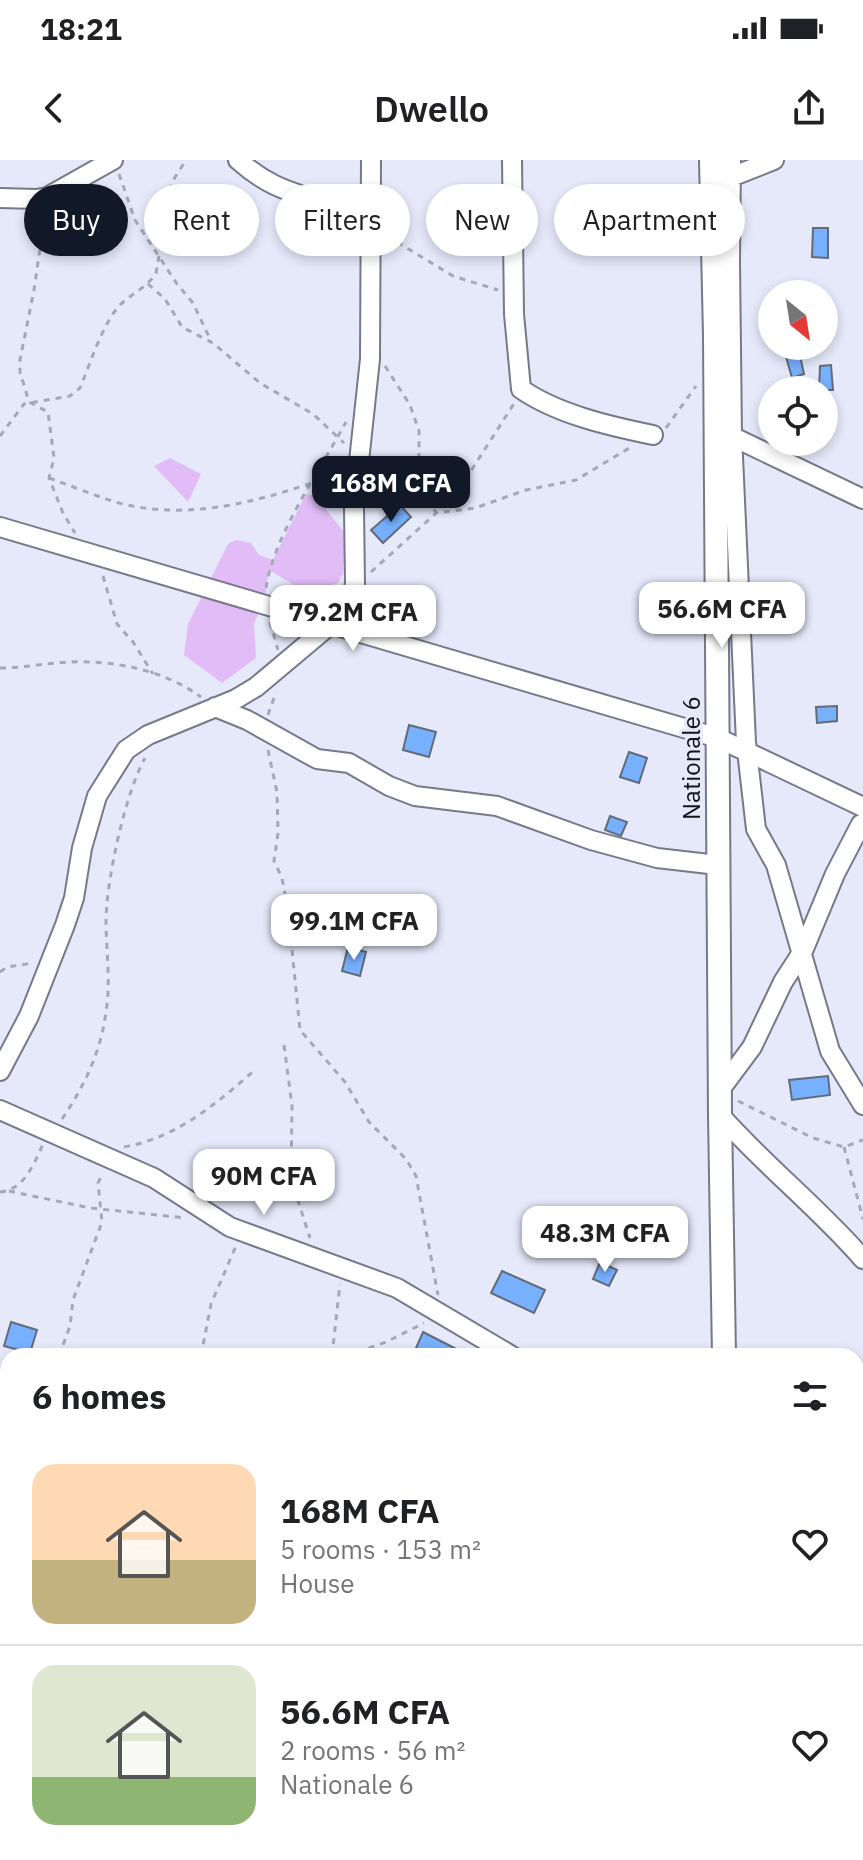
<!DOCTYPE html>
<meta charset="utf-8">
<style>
body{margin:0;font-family:"IBM Plex Sans",sans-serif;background:#f6f6f6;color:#202124;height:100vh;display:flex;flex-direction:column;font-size:30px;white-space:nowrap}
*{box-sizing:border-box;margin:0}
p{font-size:26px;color:#757577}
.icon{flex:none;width:44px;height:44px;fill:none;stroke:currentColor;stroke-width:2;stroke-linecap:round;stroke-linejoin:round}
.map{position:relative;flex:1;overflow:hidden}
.panel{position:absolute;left:0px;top:1188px;width:864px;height:512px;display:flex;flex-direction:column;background:#fff;border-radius:24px 24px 0 0;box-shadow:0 4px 12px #0003}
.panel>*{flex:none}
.guide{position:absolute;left:24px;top:24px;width:816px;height:72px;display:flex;gap:16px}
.needle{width:52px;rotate:150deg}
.tools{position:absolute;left:758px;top:120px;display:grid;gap:16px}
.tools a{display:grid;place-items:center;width:80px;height:80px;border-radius:50%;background:#fff;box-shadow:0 4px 12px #0003;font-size:40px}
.price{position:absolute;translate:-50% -68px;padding:0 18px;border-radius:16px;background:#fff;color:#222;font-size:26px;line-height:52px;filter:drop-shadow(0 2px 4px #0008)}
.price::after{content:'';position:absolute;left:50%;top:48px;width:24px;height:18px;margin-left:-12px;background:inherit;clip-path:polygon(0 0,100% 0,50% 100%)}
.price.on{background:#111827;color:#fff}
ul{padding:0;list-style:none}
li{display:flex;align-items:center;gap:24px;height:200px;padding:0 32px}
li+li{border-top:2px solid #e0e0e0}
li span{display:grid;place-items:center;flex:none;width:224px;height:160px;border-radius:24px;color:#555}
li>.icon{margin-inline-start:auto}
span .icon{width:96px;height:96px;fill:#fffc;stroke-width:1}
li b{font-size:34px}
h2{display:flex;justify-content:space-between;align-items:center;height:96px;padding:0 32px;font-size:34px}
.pill{padding:0 28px;border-radius:36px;background:#fff;box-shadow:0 4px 12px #0003;font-size:28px;line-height:72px}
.pill.on{background:#111827;color:#fff}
.status{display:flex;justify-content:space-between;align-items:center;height:56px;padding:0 40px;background:#fff;direction:ltr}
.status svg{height:22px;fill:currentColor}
header{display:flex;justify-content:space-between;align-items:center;height:104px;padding:0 32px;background:#fff;font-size:36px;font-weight:600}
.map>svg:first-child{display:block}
.green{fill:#e2bcf6}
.building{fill:#76b0ff;stroke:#626b77;stroke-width:2}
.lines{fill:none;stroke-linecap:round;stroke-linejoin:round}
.minor-casing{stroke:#767988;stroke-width:22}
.major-casing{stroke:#767988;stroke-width:26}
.path{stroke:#a5a8b6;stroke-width:3;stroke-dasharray:6 6;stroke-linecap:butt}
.minor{stroke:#fff;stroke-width:18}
.major{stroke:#fff;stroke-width:22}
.labels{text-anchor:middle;stroke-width:6;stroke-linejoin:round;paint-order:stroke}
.street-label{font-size:24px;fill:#131419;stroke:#e5e9fa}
</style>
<div class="status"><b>18:21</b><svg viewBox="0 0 49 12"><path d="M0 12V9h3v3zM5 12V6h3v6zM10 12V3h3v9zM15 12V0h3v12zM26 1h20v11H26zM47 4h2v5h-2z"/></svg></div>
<header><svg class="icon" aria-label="back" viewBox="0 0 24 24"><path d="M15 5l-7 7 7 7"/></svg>Dwello<svg class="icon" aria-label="share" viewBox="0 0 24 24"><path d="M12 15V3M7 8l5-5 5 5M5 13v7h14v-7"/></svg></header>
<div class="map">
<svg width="863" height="1700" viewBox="0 0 863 1700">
<rect width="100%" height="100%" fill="#e5e9fa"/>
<!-- green -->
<path class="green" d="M170,298L201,314L188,342L154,306Z
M306,334L315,336L345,373L343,413L338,423L306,432L269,410L264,443L254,463L256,498L222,523L184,495L188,464L228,384L236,380L251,383L259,395L273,400Z"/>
<!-- building -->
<path class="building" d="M813,68H828V98L812,97Z
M783,186H798L804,214L792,218Z
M831,205L833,230H819L820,206Z
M400,345L411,357L383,383L371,370Z
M837,546V561L817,563L816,547Z
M409,565L436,572L429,597L403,590Z
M629,592L647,598L639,623L620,617Z
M610,656L627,662L621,676L605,670Z
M348,787L366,792L360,816L342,811Z
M828,916L830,935L792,940L789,920Z
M600,1102L617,1110L609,1126L593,1119Z
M502,1111L545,1130L534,1153L491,1133Z
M11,1162L37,1170L30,1193L4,1186Z
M423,1172L470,1196H433L416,1188Z"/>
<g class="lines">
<!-- minor casing -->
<g class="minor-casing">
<path id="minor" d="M238,0C273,31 295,32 336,47C348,51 359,59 370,65
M512,0L514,154L521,229C557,254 609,266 653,275
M731,0L730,103L732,275L746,582L756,669L776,705L830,891L863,945
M721,21L774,0
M0,38L37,39L47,37L113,0
M725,273L863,339
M0,367L718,578L863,647
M215,547L247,560L317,599L349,603L389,626L415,636L497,646L591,680L657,698L718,705
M0,911L29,856L65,765L74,738L82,688L97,636L126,590L148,575L236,539L256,527L343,454L351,440L355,424L354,348L370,199L371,0
M720,930L752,887L783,822L803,791L835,714L861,664
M0,950L154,1018L230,1067L397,1128L512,1196
M720,955C765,1006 819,1048 863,1099
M856,1688L863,1692"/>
</g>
<!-- major casing -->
<g class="major-casing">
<path id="major" d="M711,0L715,175L720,955L724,1196
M726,1692V1700"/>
</g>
<!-- path -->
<path class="path" d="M119,14L135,60L177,124L193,143L211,181
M45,54L34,130L20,200V212L29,242L48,252L54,298L49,318L63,353L75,373
M387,76L453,116L498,130
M148,124L165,139L182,167L213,183L260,223L313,254L344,283
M385,206L410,245L419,271V318L424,334L436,353L475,348L526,330L576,320L631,287
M666,268L696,226
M0,276L24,244L70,236L80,228C91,202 100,170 118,147C130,134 147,128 156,113L172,22L186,0
M49,318C72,326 95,336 119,343C185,360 249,344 312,323
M371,412L455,336L515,242
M103,416L117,464L133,482L153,514
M266,428C274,375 320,310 346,262
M270,462L278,490
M0,508C23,508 46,503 69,502C114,500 164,510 201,537
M268,555L276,532
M268,590L277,632L278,673L274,701L282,718L288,750L300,870L345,922L369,962L406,999L416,1016L438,1135
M0,812L7,807L34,803
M284,885L292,946L291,1019L310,1078
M738,941L813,978L844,987L863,980
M62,959C84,927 101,891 106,852C111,822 106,790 106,759C107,718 125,634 145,598
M124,987C177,978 217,943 256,909
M844,987L863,1059
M9,1031L90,1048L186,1058
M0,1032C24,1030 34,1004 43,984
M59,1196L70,1166L73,1140L102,1062L98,1023L103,1013
M201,1196L211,1144L236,1086
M247,1196L262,1194L277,1196
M332,1196L340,1124
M346,1196L386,1182L424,1163
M0,1220L8,1222
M856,1260L863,1252
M0,1389L8,1394
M856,1429L863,1430
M0,1500L8,1503
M856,1665L863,1640
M190,1692L195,1700
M453,1692L456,1700
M482,1692L497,1700
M691,1692V1700
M40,1700L44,1692
M658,1700L709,1694
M755,1700L756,1692"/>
<!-- minor -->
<use href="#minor" class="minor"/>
<!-- major -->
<use href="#major" class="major"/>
</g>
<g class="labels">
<!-- street labels -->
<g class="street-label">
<text transform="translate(692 598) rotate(-90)" y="8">Nationale 6</text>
</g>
</g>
</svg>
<div class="tools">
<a><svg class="needle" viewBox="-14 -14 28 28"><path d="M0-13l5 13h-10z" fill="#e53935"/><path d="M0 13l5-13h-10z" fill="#757577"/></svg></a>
<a><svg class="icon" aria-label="locate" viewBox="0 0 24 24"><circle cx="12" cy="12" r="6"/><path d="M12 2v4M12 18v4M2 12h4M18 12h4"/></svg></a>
</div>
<b class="price on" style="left:391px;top:364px">168M CFA</b>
<b class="price" style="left:722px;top:490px">56.6M CFA</b>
<b class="price" style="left:353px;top:493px">79.2M CFA</b>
<b class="price" style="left:354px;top:802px">99.1M CFA</b>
<b class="price" style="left:264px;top:1057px">90M CFA</b>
<b class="price" style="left:605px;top:1114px">48.3M CFA</b>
<div class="guide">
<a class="pill on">Buy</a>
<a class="pill">Rent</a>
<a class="pill">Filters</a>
<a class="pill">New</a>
<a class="pill">Apartment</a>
</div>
<section class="panel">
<h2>6 homes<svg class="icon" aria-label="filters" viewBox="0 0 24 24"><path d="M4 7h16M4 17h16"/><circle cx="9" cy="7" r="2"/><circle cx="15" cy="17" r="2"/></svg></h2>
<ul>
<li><span style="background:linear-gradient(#ffd9b3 60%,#c2b280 0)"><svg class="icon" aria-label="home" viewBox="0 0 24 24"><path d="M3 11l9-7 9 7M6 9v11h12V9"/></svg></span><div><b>168M CFA</b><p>5 rooms · 153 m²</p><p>House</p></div><svg class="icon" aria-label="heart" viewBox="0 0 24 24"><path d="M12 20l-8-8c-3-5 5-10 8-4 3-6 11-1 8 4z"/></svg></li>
<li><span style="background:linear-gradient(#dfe7d0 70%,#8fb573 0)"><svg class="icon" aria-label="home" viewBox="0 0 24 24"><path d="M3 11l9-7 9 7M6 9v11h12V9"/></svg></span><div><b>56.6M CFA</b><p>2 rooms · 56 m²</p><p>Nationale 6</p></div><svg class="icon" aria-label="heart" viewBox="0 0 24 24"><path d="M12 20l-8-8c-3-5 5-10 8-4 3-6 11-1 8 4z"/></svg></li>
</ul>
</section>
</div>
